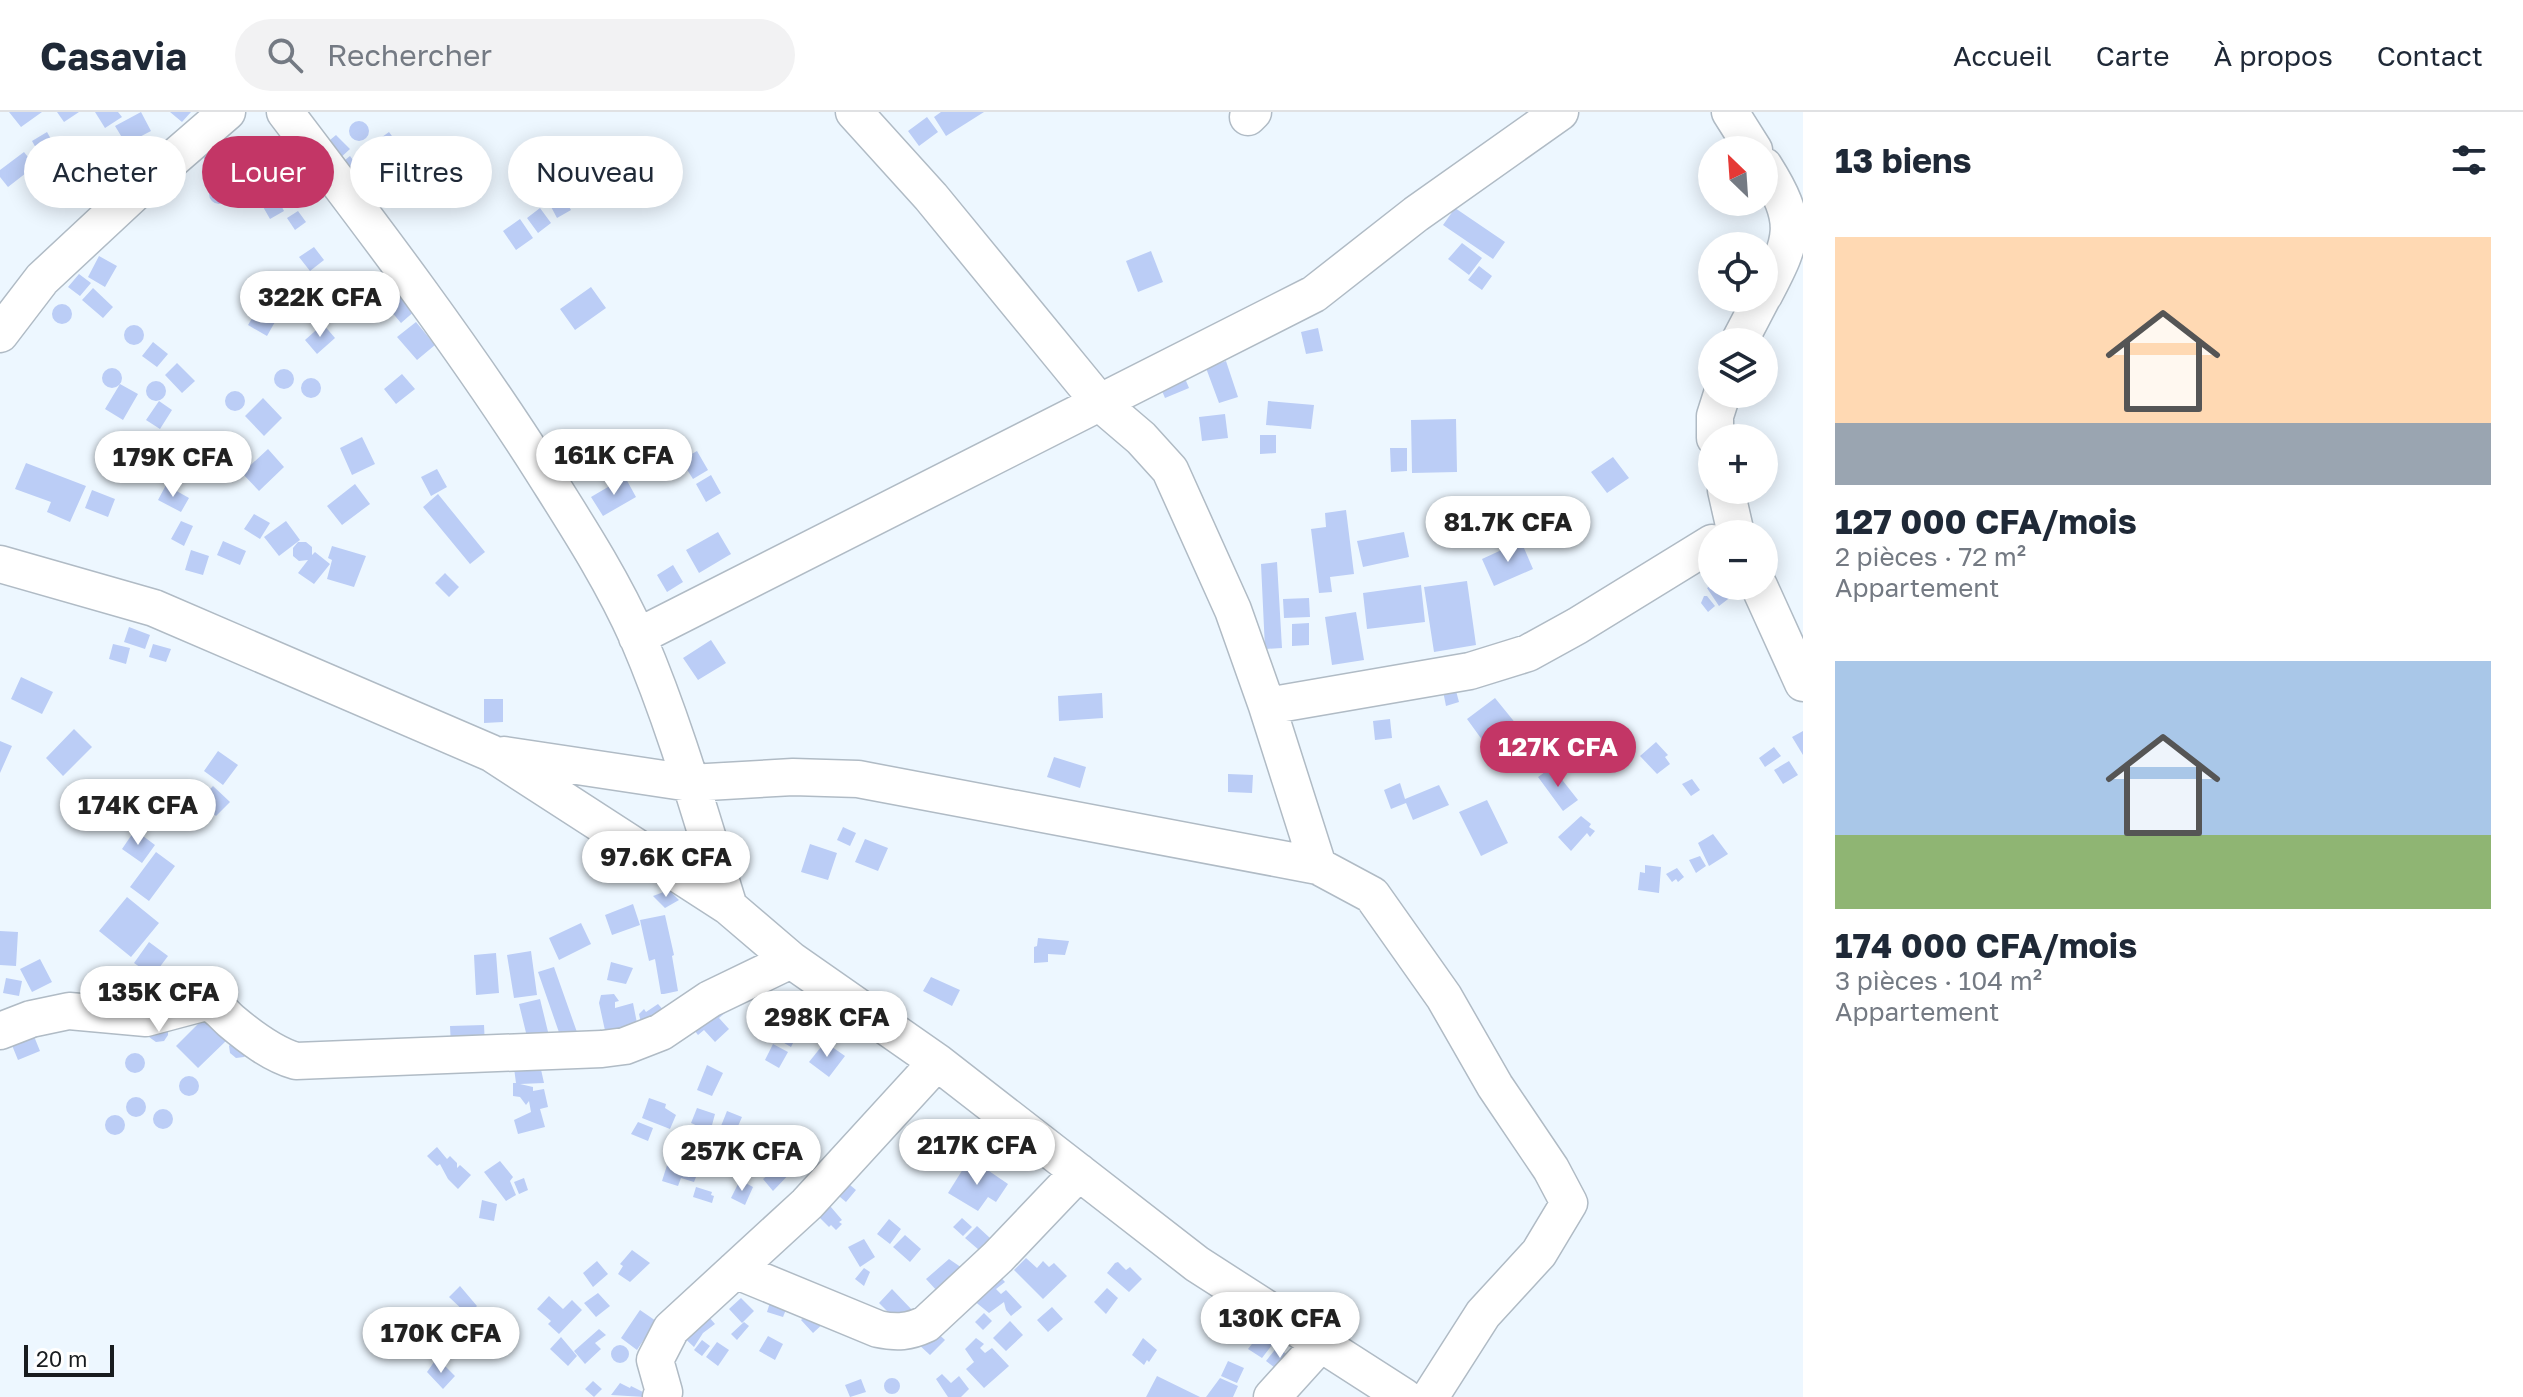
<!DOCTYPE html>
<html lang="fr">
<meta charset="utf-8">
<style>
body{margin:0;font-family:"Golos Text",sans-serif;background:#f2f2f3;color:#1f2937;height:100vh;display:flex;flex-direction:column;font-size:30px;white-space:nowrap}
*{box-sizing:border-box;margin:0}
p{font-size:26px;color:#747a83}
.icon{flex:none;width:44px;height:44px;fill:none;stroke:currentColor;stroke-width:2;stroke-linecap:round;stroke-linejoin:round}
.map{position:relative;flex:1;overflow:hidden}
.drawer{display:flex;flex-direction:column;background:#fff;width:720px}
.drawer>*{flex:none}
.hud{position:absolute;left:24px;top:24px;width:760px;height:72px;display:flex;gap:16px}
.needle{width:52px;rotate:335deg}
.controls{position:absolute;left:1698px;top:24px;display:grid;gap:16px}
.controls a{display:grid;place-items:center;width:80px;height:80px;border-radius:50%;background:#fff;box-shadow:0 4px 20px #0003;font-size:40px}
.scale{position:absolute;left:24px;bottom:20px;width:90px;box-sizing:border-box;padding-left:8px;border:4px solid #181c1f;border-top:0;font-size:22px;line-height:28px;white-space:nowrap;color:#181c1f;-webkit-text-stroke:6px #fff;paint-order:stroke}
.price{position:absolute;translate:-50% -68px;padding:0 18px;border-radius:28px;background:#fff;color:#222;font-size:26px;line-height:52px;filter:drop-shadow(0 2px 4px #0008)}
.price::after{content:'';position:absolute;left:50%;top:48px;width:24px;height:18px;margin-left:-12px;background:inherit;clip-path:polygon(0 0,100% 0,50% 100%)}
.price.active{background:#c33666;color:#fff}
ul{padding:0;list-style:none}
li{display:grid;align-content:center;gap:16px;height:424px;padding:0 32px}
li span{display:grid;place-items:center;height:248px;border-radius:0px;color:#555}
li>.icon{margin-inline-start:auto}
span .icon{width:144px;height:144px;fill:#fffc;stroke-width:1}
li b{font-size:34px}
h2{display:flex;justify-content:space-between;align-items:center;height:96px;padding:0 32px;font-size:34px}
.pill{padding:0 28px;border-radius:36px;background:#fff;box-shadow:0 4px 20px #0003;font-size:28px;line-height:72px}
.pill.active{background:#c33666;color:#fff}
header{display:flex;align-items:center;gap:48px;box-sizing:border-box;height:112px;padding:0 40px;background:#fff;border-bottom:2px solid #e0e1e3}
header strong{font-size:38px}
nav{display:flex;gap:44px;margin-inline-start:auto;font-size:28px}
.search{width:560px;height:72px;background:#f2f2f3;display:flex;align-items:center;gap:20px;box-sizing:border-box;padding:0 28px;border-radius:44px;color:#747a83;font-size:30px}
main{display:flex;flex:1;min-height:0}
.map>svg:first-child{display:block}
.building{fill:#bbcdf6}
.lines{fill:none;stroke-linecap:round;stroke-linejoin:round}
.minor-casing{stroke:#b0bbc5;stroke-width:39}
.minor{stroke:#fff;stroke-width:36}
</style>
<header>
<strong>Casavia</strong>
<div class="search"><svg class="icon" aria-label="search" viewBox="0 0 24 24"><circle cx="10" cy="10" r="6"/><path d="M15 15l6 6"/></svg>Rechercher</div>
<nav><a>Accueil</a><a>Carte</a><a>À propos</a><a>Contact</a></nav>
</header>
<main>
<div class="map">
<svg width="1803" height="1285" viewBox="0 0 1803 1285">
<rect width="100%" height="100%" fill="#edf7ff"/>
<!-- building -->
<path class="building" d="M9,0H42L21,15Z
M57,0H79L64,10Z
M95,0H118L122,5L105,16Z
M141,0L151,19L126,32L115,14Z
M170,0H191L182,10Z
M941,0H984L946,24L934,5Z
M927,5L938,20L919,34L908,19Z
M349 19a10 10 0 1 1 20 0a10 10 0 1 1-20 0Z
M47,20L56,36L41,45L32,29Z
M389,20L414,54L400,64L375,30Z
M336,23L350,37L338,48L324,33Z
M85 35a10 10 0 1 1 20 0a10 10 0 1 1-20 0Z
M211,28L218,33V41L213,47H205L199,42Z
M24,40L35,54L8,75L0,65V58Z
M350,44L363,61L353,69L340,52Z
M107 62a10 10 0 1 1 20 0a10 10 0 1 1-20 0Z
M391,57L402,74L380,89L368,71Z
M209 82a10 10 0 1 1 20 0a10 10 0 1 1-20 0Z
M562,83L571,98L557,106L549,91Z
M277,85L284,99L270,107L262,93Z
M540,96L551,111L538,121L527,106Z
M1455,96L1505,130L1493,147L1443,113Z
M298,99L306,110L295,118L287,106Z
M520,107L533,126L516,138L503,119Z
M1462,131L1482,146L1469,163L1448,147Z
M314,135L324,148L310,159L299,145Z
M1151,139L1163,170L1138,180L1126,149Z
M99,144L117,154L105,175L88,165Z
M1479,154L1492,164L1482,178L1468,168Z
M79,162L91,171L80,184L68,175Z
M403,166L424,191L401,211L380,186Z
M591,175L606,196L575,218L560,197Z
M93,176L113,195L103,206L82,188Z
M262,190L280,201L267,224L248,213Z
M52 202a10 10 0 1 1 20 0a10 10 0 1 1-20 0Z
M416,210L435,233L417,248L397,225Z
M323,212L335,226L317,242L305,228Z
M124 223a10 10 0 1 1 20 0a10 10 0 1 1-20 0Z
M1318,216L1323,239L1306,242L1301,220Z
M153,230L168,242L157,255L142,244Z
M1226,249L1238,285L1219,291L1206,256Z
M177,251L195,269L182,281L165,263Z
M102 266a10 10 0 1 1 20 0a10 10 0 1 1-20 0Z
M1181,257L1189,276L1165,286L1157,267Z
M274 267a10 10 0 1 1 20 0a10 10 0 1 1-20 0Z
M402,262L415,277L396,292L384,277Z
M301 276a10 10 0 1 1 20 0a10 10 0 1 1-20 0Z
M146 279a10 10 0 1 1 20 0a10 10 0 1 1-20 0Z
M120,272L138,282L123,308L105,297Z
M225 289a10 10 0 1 1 20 0a10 10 0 1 1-20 0Z
M263,286L282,306L264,324L245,304Z
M159,289L172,298L160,317L146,308Z
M1268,289L1314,293L1311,317L1266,313Z
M1225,302L1228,326L1202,329L1199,305Z
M1456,307L1457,360L1412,361L1411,308Z
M1260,323H1276V341L1260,342Z
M362,325L375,352L352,363L340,336Z
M204,326L224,331L217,356L198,351Z
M1390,336H1407V359L1391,360Z
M268,337L284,355L259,379L242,361Z
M697,339L708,358L693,367L681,348Z
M654,344L665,361L654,369L642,352Z
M1613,345L1629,366L1607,381L1591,360Z
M26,351L86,374L70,410L47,400L51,390L15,377Z
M437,357L447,375L431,384L421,365Z
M711,363L721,381L706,390L696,372Z
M625,365L636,385L603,404L591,385Z
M355,372L370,392L342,413L327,394Z
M166,373L189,386L181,400L158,388Z
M92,378L115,387L108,405L85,396Z
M438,382L485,440L470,452L423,395Z
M1346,398L1354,462L1330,465L1332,480L1319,481L1311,417L1326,415L1325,401Z
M254,402L270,411L260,427L244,417Z
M181,409L193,414L184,434L171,427Z
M286,409L300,428L279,444L264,425Z
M718,420L731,442L699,461L686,438Z
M1404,420L1409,445L1363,455L1357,429Z
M223,429L246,439L240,453L217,443Z
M1521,429L1533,457L1494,474L1482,447Z
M298,430H306L312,435V443L315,440L330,452L314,472L298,461L308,448L299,449L293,444V436Z
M332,434L366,444L354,475L327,467L332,448L328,446Z
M191,438L209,444L203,463L185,458Z
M1277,450L1282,536L1265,537L1261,452Z
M673,453L683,470L667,480L657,463Z
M445,461L459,475L449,485L435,471Z
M1467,469L1476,533L1434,540L1424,475Z
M1421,473L1425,510L1367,517L1363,481Z
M1712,473L1731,474L1736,481L1719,494L1707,476Z
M1704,484H1707L1715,494L1708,500L1701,491Z
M1309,486L1310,505L1284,506L1283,487Z
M1356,500L1364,548L1332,553L1325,505Z
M1309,511V533L1292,534V512Z
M129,515L150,523L145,537L124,530Z
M711,528L726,551L698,568L683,546Z
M113,532L130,536L126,552L109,547Z
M153,532L171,537L166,550L149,545Z
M21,565L53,580L42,602L11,587Z
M1455,575L1459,590L1446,594L1443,579Z
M1102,581L1103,606L1059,609L1058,584Z
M1495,586L1521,618L1504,631L1491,617L1489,620L1498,629L1488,636L1467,607Z
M484,587H503V610L484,611Z
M1390,607L1392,626L1375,628L1373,609Z
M74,617L92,635L63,664L46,646Z
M1803,619V643L1792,625Z
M0,629L12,634L0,661Z
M1656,630L1668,643L1665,645L1670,652L1657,662L1640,644Z
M1774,635L1781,644L1765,655L1759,646Z
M218,639L238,653L223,673L204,659Z
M1054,645L1086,655L1080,676L1047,665Z
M1789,649L1798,663L1783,672L1774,658Z
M1552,655L1578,688L1563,699L1538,665Z
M1228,662L1253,663L1252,681L1228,680Z
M1692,667L1700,678L1691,684L1682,672Z
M1400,671L1405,687L1439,673L1449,693L1413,708L1406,691L1391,697L1384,678Z
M213,674L230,690L216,704L199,689Z
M1487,688L1508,731L1481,744L1459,700Z
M1581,704L1591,712L1589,715L1595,719L1590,725L1587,721L1571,739L1558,725Z
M843,715L856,721L850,734L837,728Z
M135,718L155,733L142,751L122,737Z
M1713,722L1728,742L1709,754L1698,731Z
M865,727L888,736L878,759L855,750Z
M810,732L837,741L828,768L801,760Z
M156,740L175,754L149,789L130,775Z
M1700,744L1706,754L1696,761L1689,748Z
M1645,753L1661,755L1659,781L1638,778L1640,760L1645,761Z
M1677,756L1684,765L1678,770L1676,767L1672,770L1666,762Z
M669,778L679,788L665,796L653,784Z
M127,785L159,811L131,845L99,819Z
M633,792L640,813L612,823L605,803Z
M665,803L674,843L672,844L678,879L664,882H661L655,847L649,849L640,808Z
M581,811L591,832L559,848L549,826Z
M0,819L18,820L16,854L0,853Z
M1038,826L1069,829L1065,843L1048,842V850L1034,851V835L1037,834Z
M149,830L168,844L153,864L134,851Z
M531,839L537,883L514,886L507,843Z
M496,841L499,881L476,883L474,843Z
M40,847L52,870L32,880L20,857Z
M611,850L633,856L626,872L607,868Z
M554,855L578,923L562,929L538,860Z
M931,865L960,878L952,894L923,879Z
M6,866L22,869L19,884L3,881Z
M614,882L619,889L615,890V896L633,891L637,911H641L639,902L644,897L646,900L658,892L666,901L639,915L606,923L599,891L601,883Z
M540,887L550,928L529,933L519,892Z
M715,887L726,900L719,906L729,917L715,930L704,918L698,923L687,909Z
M205,905L228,927L198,956L176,934Z
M782,910L799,919L791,935L774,925Z
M29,912L40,939L18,948L7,921Z
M484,913L485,933L451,934L450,914Z
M168,916V923L164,929L156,930L149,925V917Z
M235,927L249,940L244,945L236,946L230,941L229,934Z
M825,930L845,944L829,965L809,950Z
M773,932L788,940L779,956L765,948Z
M125 951a10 10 0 1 1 20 0a10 10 0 1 1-20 0Z
M540,953L544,971L520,972L533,975V979L544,977L548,995L540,997L545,1015L518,1022L514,1008L531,1000L529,989L526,993L520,985L513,984V971H516L514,956Z
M707,953L723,961L712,984L697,978Z
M179 974a10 10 0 1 1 20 0a10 10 0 1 1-20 0Z
M126 995a10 10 0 1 1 20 0a10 10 0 1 1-20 0Z
M649,986L666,992L665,996L676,1003L670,1017L642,1006Z
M697,996L715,1002L708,1028L697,1024L700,1015L691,1011Z
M153 1007a10 10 0 1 1 20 0a10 10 0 1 1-20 0Z
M727,999L742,1005L731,1030L717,1024Z
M105 1013a10 10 0 1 1 20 0a10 10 0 1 1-20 0Z
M638,1010L653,1016L648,1029L631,1022Z
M684,1021L699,1029L692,1042L676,1035Z
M759,1024L796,1055L773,1079L763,1067L773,1059L772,1054L766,1050L764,1052L747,1037Z
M437,1035L447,1047L450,1044L457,1051V1056L460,1053L471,1063L458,1077L448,1067L441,1054L440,1052L437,1054L427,1044Z
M697,1037L711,1042L706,1054L693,1050Z
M669,1047L686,1052L685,1054L698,1060L694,1070L681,1066L678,1074L662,1069Z
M500,1049L513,1065L510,1069L516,1083L506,1089L484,1060Z
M968,1049L984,1061L986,1057L1008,1072L996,1090L988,1085L978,1099L948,1081Z
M524,1066L528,1078L519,1082L514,1070Z
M740,1068L753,1075L745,1093L731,1086Z
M844,1068L856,1078L846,1090L834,1080Z
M696,1075L712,1080L711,1083L714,1084L712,1091L693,1085Z
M819,1081L842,1108L839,1110L842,1112L836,1118L831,1113L829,1115L807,1093Z
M482,1088L497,1092L494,1109L479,1106Z
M962,1106L972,1115L963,1124L953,1115Z
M889,1107L901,1117L890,1132L877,1122Z
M977,1114L990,1126L979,1138L965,1126Z
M905,1123L921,1137L910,1150L893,1135Z
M864,1127L875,1145L860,1155L848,1135Z
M632,1138L650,1151L630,1170L618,1162L623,1154L620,1152Z
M1026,1146L1037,1156L1043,1149L1049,1155L1054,1151L1067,1164L1043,1187L1014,1158Z
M949,1147L965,1158L938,1180L926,1167Z
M597,1149L608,1162L593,1175L583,1161Z
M1118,1150L1126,1158L1130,1155L1142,1167L1129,1180L1107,1161L1115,1151Z
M864,1156L870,1160L864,1174L855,1167Z
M993,1157L1005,1170L996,1177L1001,1182L1006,1178L1022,1195L1011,1204L1006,1198L1004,1190L989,1201L973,1188Z
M460,1174L477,1194L468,1203L449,1185Z
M1107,1176L1118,1186L1106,1202L1094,1190Z
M892,1177L913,1199L899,1211L879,1191Z
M598,1181L610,1194L596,1205L584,1191Z
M549,1184L563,1197L572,1188L582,1198L559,1222L548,1212L551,1209L537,1197Z
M772,1184L789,1190L783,1205L767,1200Z
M741,1186L754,1199L742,1211L729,1197Z
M1052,1195L1063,1207L1048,1220L1037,1208Z
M813,1197L825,1210L813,1221L801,1208Z
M640,1198L656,1209L637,1238L621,1226Z
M703,1198L715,1212L703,1221L694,1235L679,1221Z
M984,1201L992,1209L983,1218L975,1210Z
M463,1206L471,1213L461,1224L453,1217Z
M1010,1209L1023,1223L1006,1239L993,1226Z
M744,1210L749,1214L737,1228L731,1222Z
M932,1216L945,1228L930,1243L917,1231Z
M599,1217L606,1223L595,1231L601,1237L585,1252L574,1239Z
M1259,1223L1272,1233L1262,1246L1248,1237Z
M768,1224L783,1232L775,1248L759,1239Z
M561,1225L577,1244L568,1254L550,1237Z
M976,1226L984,1232L980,1236L985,1241L992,1236L1009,1254L984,1276L966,1257L974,1250L965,1237Z
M1143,1226L1157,1238L1149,1250L1147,1248L1144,1253L1132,1243Z
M702,1228L710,1234L702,1244L694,1238Z
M717,1230L729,1238L718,1254L706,1245Z
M611 1242a9 9 0 1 1 18 0a9 9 0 1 1-18 0Z
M1277,1235L1294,1248L1283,1262L1266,1249Z
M1228,1249L1244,1256L1237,1271L1221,1264Z
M434,1250L442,1254L443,1252L455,1264L443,1277L427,1260Z
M942,1262L951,1271L959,1264L969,1277L961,1285H948L936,1267Z
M1157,1264L1200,1285H1146Z
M1220,1266L1238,1274L1233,1285H1206Z
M884 1274a8 8 0 1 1 16 0a8 8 0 1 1-16 0Z
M861,1267L866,1280L850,1285L845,1273Z
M593,1269L602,1277L594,1285L585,1277Z
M620,1271L630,1276L631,1274L647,1282L645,1285L611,1283Z"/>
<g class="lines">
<!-- minor casing -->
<g class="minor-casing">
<path id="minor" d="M285,0C374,117 463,234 542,358C576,412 612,467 638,526C675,612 701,705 729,795
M854,0L931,85L1100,291L1141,326L1170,358L1233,498L1267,594L1318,754
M1730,0L1754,38
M1248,5L1253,0
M1764,54C1800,111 1794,126 1764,183
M0,222L42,167L145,71L227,0
M1739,230L1762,186
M1715,326V304L1722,282
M1726,378L1736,422
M0,452L154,496L491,641L729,795L791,848L937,950L1197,1152L1404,1285
M1759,474L1803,571
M637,525L1314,182L1416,102L1560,0
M1267,594L1470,559L1528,541L1577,514L1712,431
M504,643L690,671L793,665L858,667L1318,754L1372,783L1444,885L1495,974L1551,1057L1569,1091L1539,1141L1483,1202L1430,1285
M0,919L31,907L69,899L146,906L206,890C217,893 223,902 231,909C250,925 272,942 296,949L602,937L625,934L661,920L710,887L791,848
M735,1158L878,1217C897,1221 909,1220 926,1212L998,1145L1079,1060
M661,1285L664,1280L655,1248L671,1217L807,1092L937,950
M1272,1285L1321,1231"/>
</g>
<!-- minor -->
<use href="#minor" class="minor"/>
</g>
</svg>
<div class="controls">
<a><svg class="needle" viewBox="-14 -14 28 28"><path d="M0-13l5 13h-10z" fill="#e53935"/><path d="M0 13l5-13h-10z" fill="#747a83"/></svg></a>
<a><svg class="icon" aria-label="locate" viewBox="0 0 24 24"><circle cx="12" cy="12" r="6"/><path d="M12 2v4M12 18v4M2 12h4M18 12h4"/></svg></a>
<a><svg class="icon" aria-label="layers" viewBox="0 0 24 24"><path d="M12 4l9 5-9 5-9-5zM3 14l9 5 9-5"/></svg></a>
<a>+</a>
<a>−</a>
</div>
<div class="scale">20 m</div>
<b class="price" style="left:320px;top:227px">322K CFA</b>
<b class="price" style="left:614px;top:385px">161K CFA</b>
<b class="price" style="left:173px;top:387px">179K CFA</b>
<b class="price" style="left:1508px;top:452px">81.7K CFA</b>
<b class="price active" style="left:1558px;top:677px">127K CFA</b>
<b class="price" style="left:138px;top:735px">174K CFA</b>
<b class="price" style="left:666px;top:787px">97.6K CFA</b>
<b class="price" style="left:159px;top:922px">135K CFA</b>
<b class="price" style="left:827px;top:947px">298K CFA</b>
<b class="price" style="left:977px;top:1075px">217K CFA</b>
<b class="price" style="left:742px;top:1081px">257K CFA</b>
<b class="price" style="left:1280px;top:1248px">130K CFA</b>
<b class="price" style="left:441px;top:1263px">170K CFA</b>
<div class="hud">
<a class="pill">Acheter</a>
<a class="pill active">Louer</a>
<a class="pill">Filtres</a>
<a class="pill">Nouveau</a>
</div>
</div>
<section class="drawer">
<h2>13 biens<svg class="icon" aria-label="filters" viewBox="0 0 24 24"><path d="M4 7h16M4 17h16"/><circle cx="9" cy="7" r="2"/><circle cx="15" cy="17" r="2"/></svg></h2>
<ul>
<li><span style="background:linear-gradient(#ffd9b3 75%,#9aa5b1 0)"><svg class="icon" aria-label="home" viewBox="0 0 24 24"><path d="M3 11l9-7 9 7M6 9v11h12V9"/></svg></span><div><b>127 000 CFA/mois</b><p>2 pièces · 72 m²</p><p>Appartement</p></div></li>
<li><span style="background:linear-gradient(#a9c7e8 70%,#8fb573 0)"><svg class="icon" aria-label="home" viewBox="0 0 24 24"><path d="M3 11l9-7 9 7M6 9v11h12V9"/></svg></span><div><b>174 000 CFA/mois</b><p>3 pièces · 104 m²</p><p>Appartement</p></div></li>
</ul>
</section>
</main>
